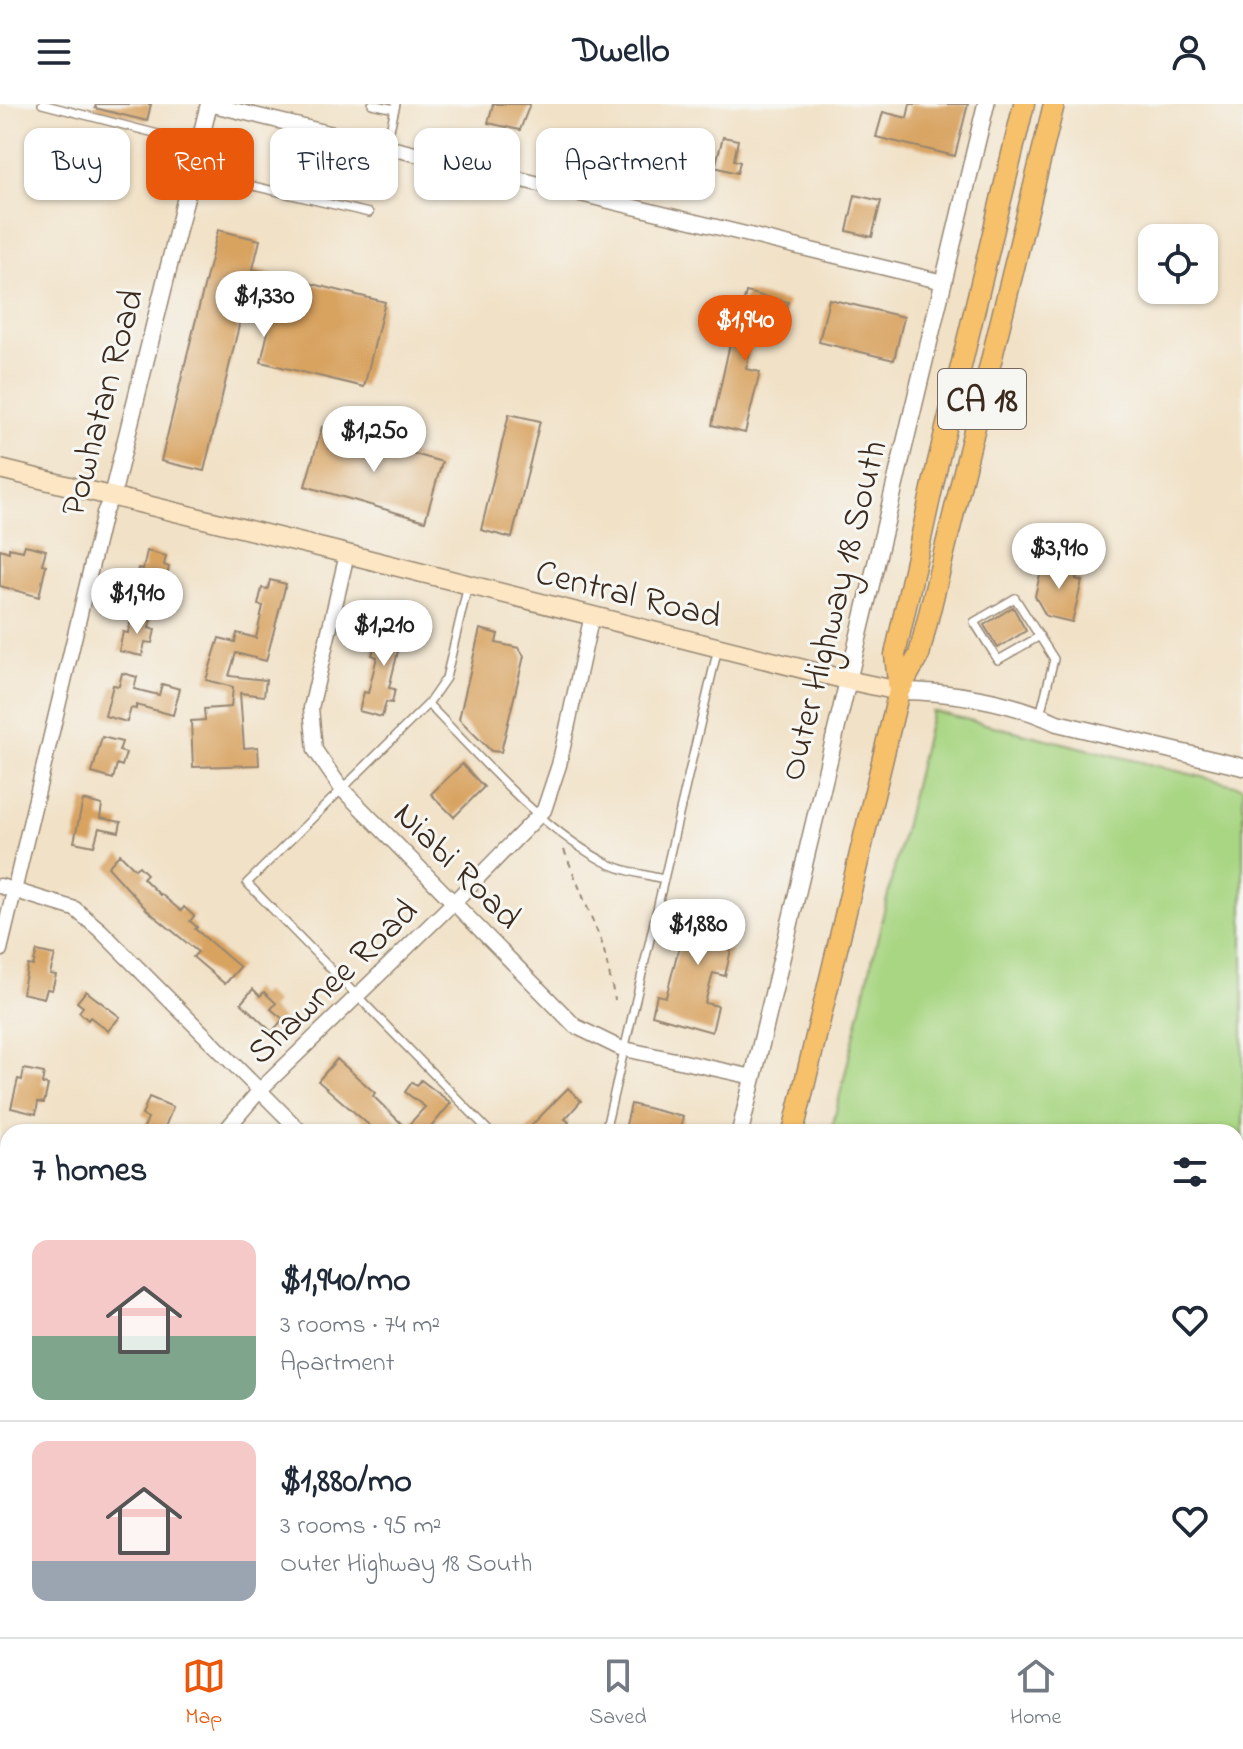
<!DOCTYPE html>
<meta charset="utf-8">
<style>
body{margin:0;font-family:"Indie Flower",sans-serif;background:#f2f2f3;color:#1f2937;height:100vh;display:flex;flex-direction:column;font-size:30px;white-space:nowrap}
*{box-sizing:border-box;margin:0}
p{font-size:26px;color:#747a83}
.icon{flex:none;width:44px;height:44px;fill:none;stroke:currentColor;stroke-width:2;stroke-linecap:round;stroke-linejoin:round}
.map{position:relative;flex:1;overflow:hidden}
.panel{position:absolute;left:0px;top:1020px;width:1244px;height:514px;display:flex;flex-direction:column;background:#fff;border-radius:24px 24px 0 0;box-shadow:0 2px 6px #0004}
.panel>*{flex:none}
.banner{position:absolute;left:24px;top:24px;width:800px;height:72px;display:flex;gap:16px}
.fabs{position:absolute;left:1138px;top:120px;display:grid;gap:16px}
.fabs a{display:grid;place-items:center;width:80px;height:80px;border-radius:16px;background:#fff;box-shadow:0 2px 6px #0004;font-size:40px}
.price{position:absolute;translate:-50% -68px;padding:0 18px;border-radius:28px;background:#fff;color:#222;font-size:26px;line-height:52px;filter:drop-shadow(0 2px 4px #0008)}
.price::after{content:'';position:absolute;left:50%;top:48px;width:24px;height:18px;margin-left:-12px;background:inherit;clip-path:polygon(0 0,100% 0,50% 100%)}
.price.selected{background:#ea580c;color:#fff}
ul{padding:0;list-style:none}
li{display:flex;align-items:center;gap:24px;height:200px;padding:0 32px}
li+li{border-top:2px solid #e0e1e3}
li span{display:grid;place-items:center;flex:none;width:224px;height:160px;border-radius:16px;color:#555}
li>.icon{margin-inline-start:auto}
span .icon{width:96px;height:96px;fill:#fffc;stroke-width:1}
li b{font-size:34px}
h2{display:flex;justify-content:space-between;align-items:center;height:96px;padding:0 32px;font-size:34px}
.chip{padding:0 28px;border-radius:16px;background:#fff;box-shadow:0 2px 6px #0004;font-size:28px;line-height:72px}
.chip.selected{background:#ea580c;color:#fff}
header{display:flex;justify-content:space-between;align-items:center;height:104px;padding:0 32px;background:#fff;font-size:36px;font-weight:700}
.tabs{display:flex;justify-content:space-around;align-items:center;height:112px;border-top:2px solid #e0e1e3;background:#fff;font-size:22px;color:#747a83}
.tabs a{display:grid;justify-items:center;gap:4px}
.tabs .selected{color:#ea580c}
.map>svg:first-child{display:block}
.green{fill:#a9d683;stroke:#728050;stroke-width:2}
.building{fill:#d8a25e}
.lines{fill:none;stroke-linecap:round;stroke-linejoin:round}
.service-casing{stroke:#968672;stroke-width:10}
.minor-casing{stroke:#968672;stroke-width:17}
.tertiary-casing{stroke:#968672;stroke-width:19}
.secondary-casing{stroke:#968672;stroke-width:21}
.primary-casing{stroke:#968672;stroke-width:23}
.path{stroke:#968672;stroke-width:2;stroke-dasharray:6 6;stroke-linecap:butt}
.service{stroke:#fff;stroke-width:7}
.minor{stroke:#fff;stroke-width:14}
.tertiary{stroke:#fff;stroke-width:16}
.secondary{stroke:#fce6c4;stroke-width:18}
.primary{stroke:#f7c06b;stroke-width:20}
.labels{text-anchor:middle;stroke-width:6;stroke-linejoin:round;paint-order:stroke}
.shield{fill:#f6f6f2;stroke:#73675e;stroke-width:2}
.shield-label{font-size:34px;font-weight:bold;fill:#3b2a1e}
.street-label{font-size:36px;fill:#3b2a1e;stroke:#f6f6f2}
</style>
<header><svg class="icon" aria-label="menu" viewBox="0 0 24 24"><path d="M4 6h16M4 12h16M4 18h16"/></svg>Dwello<svg class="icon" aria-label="person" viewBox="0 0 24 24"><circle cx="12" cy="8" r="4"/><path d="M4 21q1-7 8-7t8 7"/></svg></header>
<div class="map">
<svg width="1243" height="1533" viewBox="0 0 1243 1533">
<rect width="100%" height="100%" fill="#f6f6f2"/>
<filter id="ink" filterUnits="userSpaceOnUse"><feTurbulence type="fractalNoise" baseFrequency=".0125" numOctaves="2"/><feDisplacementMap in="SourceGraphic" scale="16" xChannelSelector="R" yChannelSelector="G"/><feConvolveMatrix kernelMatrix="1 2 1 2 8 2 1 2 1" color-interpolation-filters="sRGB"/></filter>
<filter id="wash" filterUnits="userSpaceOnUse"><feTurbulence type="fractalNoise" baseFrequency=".006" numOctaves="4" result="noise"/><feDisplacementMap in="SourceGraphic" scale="32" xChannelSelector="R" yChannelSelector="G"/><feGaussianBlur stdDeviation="1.8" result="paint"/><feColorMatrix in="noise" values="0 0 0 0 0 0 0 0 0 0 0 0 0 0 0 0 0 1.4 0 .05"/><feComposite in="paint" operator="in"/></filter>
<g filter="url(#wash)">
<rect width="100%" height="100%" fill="#f1e1c6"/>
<!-- green -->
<path class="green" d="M932,607L1243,683V1533H709L711,1526H1236V1028H831Z"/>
<g id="blocks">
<!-- building -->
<path class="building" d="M96,0H151L147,17L95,4Z
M493,0H530L520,26L488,19Z
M910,0H968L955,52L876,33L883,8L907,14Z
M723,33L738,36L734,56L740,58L737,69L715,63Z
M855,91L881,97L872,133L847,127Z
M218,126L260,136L253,165L385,198L364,283L261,258L271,215L242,209L204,367L161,357Z
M746,188L788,198L781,224L761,219L758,230L754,229L746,265L760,268L745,329L712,321L731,235L741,237L746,216L740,214Z
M829,195L904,213L894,256L819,238Z
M509,310L540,317L512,434L481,426Z
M322,323L442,358L425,417L305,382Z
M25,441L46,446L42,460L46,461L39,493L0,482V445L9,448V444L23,447Z
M147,447L166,452L164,461L169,463L166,476L160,474L157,488L134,483L138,464L143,465Z
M1053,457L1079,463L1076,475L1082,477L1072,518L1046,512L1035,492L1041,466L1050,469Z
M270,476L286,480L266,557L236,549L229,572L266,576L264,592L240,589L244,644L258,643L259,661L193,663L191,617L205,616L204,605L231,603L233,583L206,576L219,534L235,538L237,529L256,534L263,502L258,501L262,484L268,485Z
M1013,503L1026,527L998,544L984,521Z
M132,510L151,515L149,524L155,526L152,539L145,538L142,552L119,547L123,528L128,529Z
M386,515L405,520L403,528L409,530L405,545L399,543L389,584L395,585L392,599L386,598L382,613L359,607L364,588L368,589L377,553L372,551L377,532L381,533Z
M480,525L498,530L496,539L519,544L524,552L501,648L491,647L459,615Z
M122,569L137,573L134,585L159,591L162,580L180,585L173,611L136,601V605L131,604L127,618L105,612L113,581L119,582Z
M102,633L122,638L119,647L126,649L122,662L117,660L113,675L92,669Z
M462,660L484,683L454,713L431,690Z
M83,696L102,701L100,714L121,718L119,728L99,724L94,742L74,738Z
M120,750L135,765L139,762L147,770L143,774L160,791L161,790L181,807L184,803L194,812L190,817L197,823L195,825L240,863L225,880L193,853L198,848L147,806L108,763Z
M690,800L739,811L725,872L713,869L705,899L718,902L712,928L652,911L657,891L666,893Z
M37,847L55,851L50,870L56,871L52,886L47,885L44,894L22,889L28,861L33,862Z
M253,885L260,892L264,888L276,899L271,905L283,915L272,928L241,899Z
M86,887L120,913L108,927L90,913L88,916L79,908L83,903L77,898Z
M337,955L375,989L373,992L406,1024L425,1003L405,988L412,978L417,982L421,976L451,999L427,1028H377L318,977Z
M24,965L44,969L42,980L48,981L44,999L38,998L36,1010L11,1004L18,975L22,976Z
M568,984L581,997L565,1015L569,1018L560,1028H525Z
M149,993L173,1003L163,1028H142L148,1014L142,1011Z
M631,1000L683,1013L680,1025L669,1022L667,1028H638L625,1025Z"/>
</g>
</g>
<g filter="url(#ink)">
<use href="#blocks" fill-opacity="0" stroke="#968672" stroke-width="2"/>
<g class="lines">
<!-- service casing -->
<g class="service-casing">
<path id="service" d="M42,0L197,40
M372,0L395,5
M386,43L396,0
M193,68L369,109
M468,481L446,574L428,600L247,779L490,1028
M1040,532L998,556L974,518L1015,494L1054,555L1040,611
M428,600C480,653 544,729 611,761C627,768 647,771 664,775
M605,1028L718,544
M487,1533L488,1526"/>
</g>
<!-- minor casing -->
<g class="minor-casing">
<path id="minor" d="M209,0L943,178
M347,450L311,604L315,646L341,684L575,922L620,944L753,973
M0,782L75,805L100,826L301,1028
M0,846L104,409L112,392
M224,1028L260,986L454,798L544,706L559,661L592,511
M96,1533L98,1526
M353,1533L355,1526"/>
</g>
<!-- tertiary casing -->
<g class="tertiary-casing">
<path id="tertiary" d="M112,392L209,0
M899,587C950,587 1011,597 1057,619L1243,663
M740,1028L986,0
M622,1533L624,1526"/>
</g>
<!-- secondary casing -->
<g class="secondary-casing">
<path id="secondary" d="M0,365L347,450L847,576L899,587"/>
</g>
<!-- primary casing -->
<g class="primary-casing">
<path id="primary" d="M899,587L895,551L938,358L1024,0
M793,1028L899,587L919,551L1054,0
M674,1533L675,1526"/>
</g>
<!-- path -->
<path class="path" d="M564,746L603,842L615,896"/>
<!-- service -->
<use href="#service" class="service"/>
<!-- minor -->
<use href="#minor" class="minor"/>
<!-- tertiary -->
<use href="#tertiary" class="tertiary"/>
<!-- secondary -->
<use href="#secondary" class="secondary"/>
<!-- primary -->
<use href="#primary" class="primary"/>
</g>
</g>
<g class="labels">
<!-- shield labels -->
<rect class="shield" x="938" y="265" width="88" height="60" rx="6"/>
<g class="shield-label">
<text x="982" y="307">CA 18</text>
</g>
<!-- street labels -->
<g class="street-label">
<text transform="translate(100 298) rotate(-75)" y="13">Powhatan Road</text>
<text transform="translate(629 488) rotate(14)" y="13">Central Road</text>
<text transform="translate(831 506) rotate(-76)" y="13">Outer Highway 18 South</text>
<text transform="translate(459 760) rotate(45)" y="13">Niabi Road</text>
<text transform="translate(331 876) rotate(-44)" y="13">Shawnee Road</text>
</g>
</g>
</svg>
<div class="fabs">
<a><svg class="icon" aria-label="locate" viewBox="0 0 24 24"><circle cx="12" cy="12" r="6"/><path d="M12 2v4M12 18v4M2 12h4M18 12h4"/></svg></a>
</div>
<b class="price" style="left:264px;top:235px">$1,330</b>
<b class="price selected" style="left:745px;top:259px">$1,940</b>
<b class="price" style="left:374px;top:370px">$1,250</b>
<b class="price" style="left:1059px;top:487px">$3,910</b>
<b class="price" style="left:137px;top:532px">$1,910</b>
<b class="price" style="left:384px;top:564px">$1,210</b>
<b class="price" style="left:698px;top:863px">$1,880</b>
<div class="banner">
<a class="chip">Buy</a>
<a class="chip selected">Rent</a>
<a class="chip">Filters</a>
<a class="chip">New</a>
<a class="chip">Apartment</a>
</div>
<section class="panel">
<h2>7 homes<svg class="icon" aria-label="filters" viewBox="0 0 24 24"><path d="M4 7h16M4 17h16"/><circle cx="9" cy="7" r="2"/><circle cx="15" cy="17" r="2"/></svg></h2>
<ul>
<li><span style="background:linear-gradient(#f6c9c9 60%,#7fa58c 0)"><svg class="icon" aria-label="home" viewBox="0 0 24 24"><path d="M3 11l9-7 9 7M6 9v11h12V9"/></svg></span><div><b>$1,940/mo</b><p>3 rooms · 74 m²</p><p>Apartment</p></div><svg class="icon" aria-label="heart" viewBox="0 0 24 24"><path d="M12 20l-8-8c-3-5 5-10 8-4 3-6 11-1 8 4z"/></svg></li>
<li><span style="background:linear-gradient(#f6c9c9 75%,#9aa5b1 0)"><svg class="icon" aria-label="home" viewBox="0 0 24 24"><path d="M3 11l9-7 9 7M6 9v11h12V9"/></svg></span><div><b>$1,880/mo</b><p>3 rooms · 95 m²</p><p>Outer Highway 18 South</p></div><svg class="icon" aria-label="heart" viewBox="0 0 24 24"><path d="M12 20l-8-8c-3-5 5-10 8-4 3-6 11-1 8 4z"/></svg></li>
</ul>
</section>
</div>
<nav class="tabs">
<a class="selected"><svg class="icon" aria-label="map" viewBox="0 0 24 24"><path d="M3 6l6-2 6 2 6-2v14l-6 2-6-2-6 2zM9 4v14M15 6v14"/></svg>Map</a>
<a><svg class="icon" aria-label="saved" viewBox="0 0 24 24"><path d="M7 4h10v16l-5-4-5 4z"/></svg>Saved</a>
<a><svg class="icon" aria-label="home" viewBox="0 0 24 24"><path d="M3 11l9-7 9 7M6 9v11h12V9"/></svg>Home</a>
</nav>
